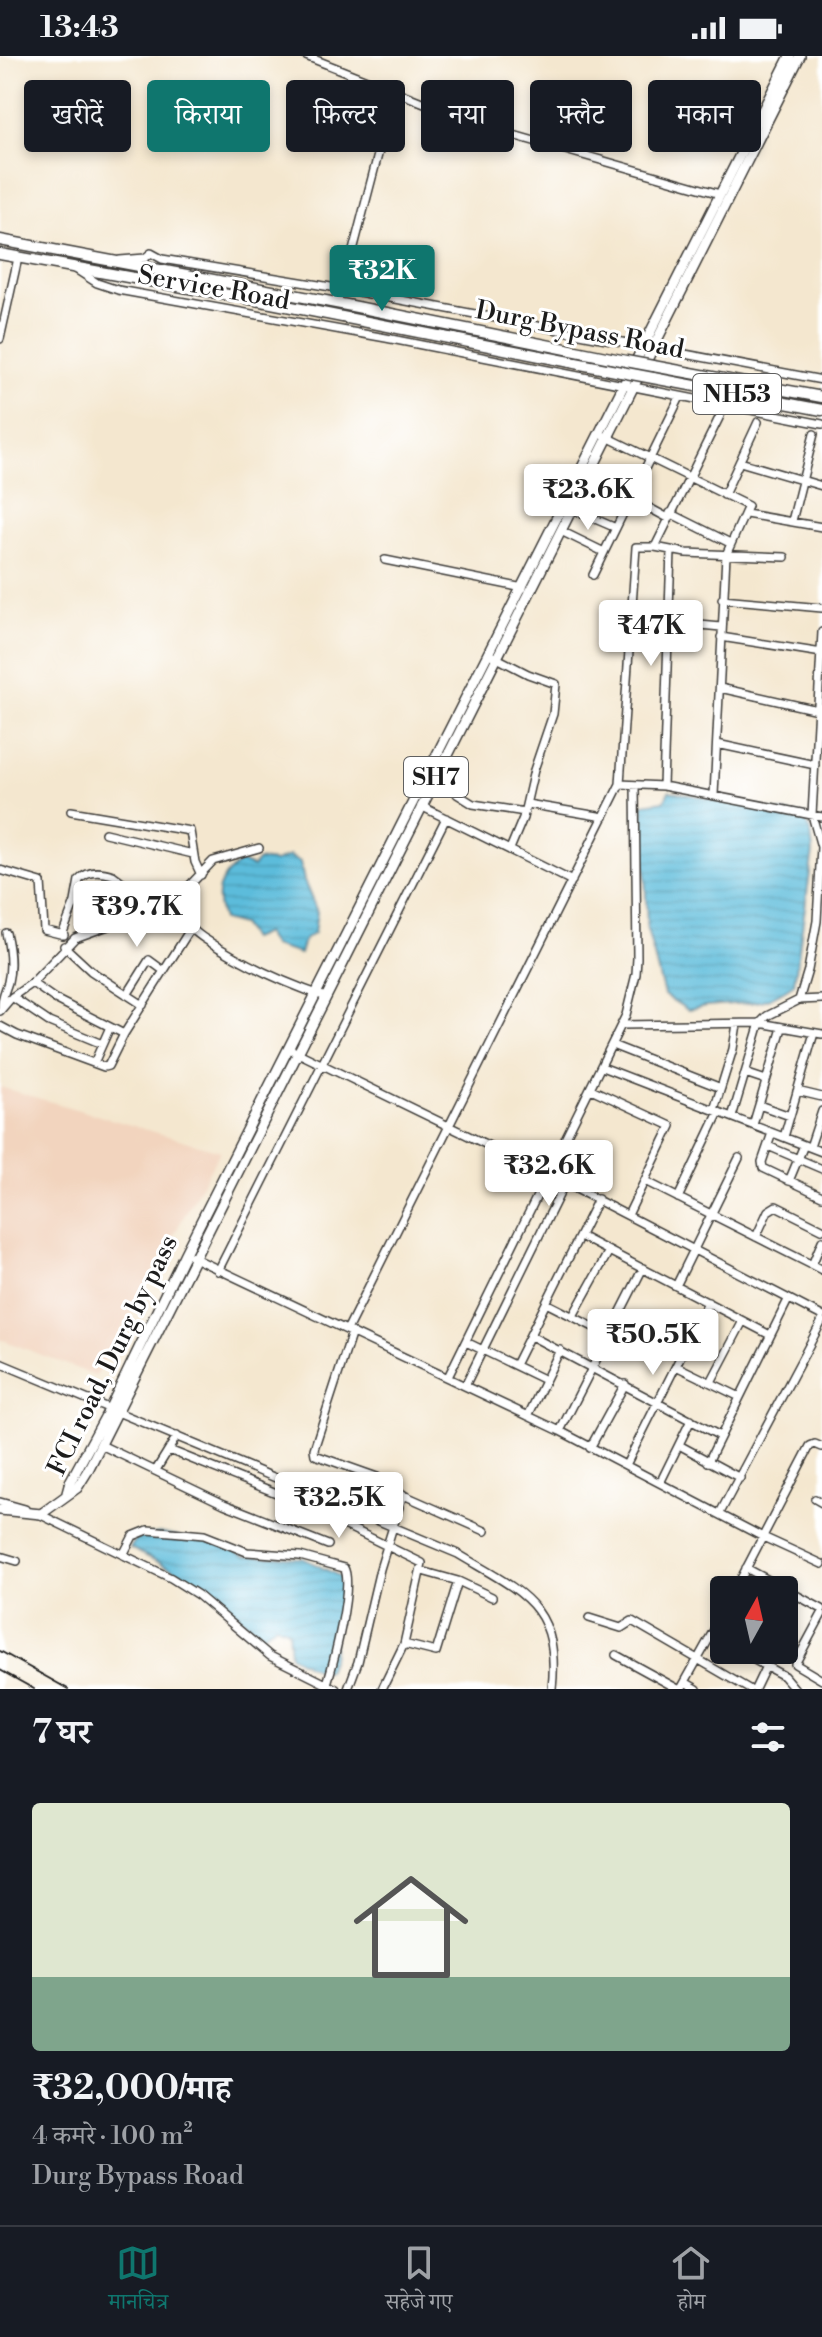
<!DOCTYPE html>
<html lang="hi">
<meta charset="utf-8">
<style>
body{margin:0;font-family:"Libre Bodoni","Noto Serif Devanagari",serif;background:#242831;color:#f1f3f6;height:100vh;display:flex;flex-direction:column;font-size:30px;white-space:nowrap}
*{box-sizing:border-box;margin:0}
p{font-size:26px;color:#9ea1a6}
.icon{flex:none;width:44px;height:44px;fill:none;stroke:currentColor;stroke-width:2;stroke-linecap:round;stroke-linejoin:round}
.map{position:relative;height:1633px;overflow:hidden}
.details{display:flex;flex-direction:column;background:#171b24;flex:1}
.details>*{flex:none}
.banner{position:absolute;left:24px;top:24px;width:774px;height:72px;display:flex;gap:16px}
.needle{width:52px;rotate:8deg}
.fabs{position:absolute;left:710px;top:1520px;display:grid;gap:16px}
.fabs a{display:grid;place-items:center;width:88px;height:88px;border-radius:8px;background:#171b24;box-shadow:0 4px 12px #0003;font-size:40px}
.price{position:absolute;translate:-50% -68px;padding:0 18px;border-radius:8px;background:#fff;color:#222;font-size:26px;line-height:52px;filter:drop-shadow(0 2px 4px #0008)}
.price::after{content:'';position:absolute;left:50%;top:48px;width:24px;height:18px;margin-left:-12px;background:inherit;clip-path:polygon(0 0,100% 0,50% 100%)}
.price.active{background:#0f766e;color:#fff}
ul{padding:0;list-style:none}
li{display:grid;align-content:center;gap:16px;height:424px;padding:0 32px}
li span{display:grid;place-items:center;height:248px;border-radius:8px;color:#555}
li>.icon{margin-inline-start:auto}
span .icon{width:144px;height:144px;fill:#fffc;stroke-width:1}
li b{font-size:34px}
h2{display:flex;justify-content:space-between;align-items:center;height:96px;padding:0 32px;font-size:34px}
.chip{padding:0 28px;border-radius:8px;background:#171b24;box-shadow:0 4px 12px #0003;font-size:28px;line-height:72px}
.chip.active{background:#0f766e;color:#fff}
.status{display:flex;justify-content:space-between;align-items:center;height:56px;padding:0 40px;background:#171b24;direction:ltr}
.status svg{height:22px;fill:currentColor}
.menu{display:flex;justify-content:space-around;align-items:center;height:112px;border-top:2px solid #363941;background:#171b24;font-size:22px;color:#9ea1a6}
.menu a{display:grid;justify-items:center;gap:4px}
.menu .active{color:#0f766e}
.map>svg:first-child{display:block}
.built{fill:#f2d4be}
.water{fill:url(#water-rules);stroke:#3c6c7c;stroke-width:2}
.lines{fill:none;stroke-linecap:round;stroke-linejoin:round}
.minor-casing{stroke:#3c3a37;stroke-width:10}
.major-casing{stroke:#3c3a37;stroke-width:12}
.highway-casing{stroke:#3c3a37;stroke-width:13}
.minor{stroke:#fff;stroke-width:7}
.major{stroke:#fff;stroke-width:9}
.highway{stroke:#fff;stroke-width:10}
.rail{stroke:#1c1c1c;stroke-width:2}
.highway-bridge-casing{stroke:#3c3a37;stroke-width:13;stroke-linecap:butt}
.highway-bridge{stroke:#fff;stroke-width:10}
.labels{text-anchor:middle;stroke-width:6;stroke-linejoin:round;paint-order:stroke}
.shield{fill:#fff;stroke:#606060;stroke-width:2}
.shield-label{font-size:24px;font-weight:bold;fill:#1c1c1c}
.street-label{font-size:26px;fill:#1c1c1c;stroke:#fff}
</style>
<div class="status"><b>13:43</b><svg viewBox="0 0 49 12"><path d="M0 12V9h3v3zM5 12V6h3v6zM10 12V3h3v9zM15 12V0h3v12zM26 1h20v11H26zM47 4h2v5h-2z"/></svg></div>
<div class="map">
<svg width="822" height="1633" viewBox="0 0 822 1633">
<defs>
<pattern id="water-rules" width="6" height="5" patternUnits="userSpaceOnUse" patternTransform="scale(2)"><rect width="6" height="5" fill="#5cbcdb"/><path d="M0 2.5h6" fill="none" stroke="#4fa1bb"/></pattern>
</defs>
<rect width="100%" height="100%" fill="#fff"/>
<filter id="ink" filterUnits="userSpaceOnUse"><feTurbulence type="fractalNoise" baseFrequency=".0125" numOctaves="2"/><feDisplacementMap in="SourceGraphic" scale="16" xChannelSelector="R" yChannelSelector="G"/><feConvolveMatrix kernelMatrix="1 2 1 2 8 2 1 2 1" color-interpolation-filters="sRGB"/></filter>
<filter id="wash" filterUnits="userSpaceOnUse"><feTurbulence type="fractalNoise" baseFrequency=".006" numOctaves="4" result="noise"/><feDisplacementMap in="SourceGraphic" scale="32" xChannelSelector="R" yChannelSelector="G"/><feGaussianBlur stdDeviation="1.8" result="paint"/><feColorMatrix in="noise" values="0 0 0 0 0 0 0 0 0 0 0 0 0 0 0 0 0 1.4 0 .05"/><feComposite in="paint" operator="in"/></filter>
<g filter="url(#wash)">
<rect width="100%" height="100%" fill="#f4e7cf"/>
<!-- built -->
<path class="built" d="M0,1031L220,1095L96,1320L0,1283Z"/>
<!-- water -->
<path class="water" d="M669,735L804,760L811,777L813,796L794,928C760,953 745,945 707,950C700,951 695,953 688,954L664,939L647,873L643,748L664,745Z
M289,800L300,806L304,825L317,856L314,877L304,884L300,898L272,890L265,877L251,883L241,869L222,864C213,836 217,823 241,806L253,811L258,804L275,806Z
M159,1477L228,1490L245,1500L303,1502L343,1522L332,1602L327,1615H318L290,1599L288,1574L276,1569L262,1579L193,1523L130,1492L137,1482Z"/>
</g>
<g filter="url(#ink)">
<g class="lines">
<!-- minor casing -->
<g class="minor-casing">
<path id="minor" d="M306,0L485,71L720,138
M120,204L145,202L151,197L162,203L343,233L822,324
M77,214L97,227L118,234L386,282L822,368
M343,233L380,91L400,38
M0,283L18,202
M605,380L748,450L726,499L714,739
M740,406L822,430
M724,439L758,366
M631,442L668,462
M572,453L616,472
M670,457L730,487
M746,458L822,471
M792,465L814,378
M561,475L604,496
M655,491L720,360
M385,504L523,532
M593,519L680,341
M722,543L822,552
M668,566L721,571
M721,581L822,597
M489,598L528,618L556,628L553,658L534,714L523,762L510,793
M720,632L822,655
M717,688L815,709
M620,728L663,730L822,761
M663,730L671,495
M457,738L473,748L525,756
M527,748L604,761
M421,750L572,825
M71,755L190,775L195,806L201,819
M105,777L193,798
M0,814L41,826L44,874L64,879
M166,854L213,805L259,792
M62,879L75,846L79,824C88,814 101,815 113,819L158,852
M64,890L91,915L143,949
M32,927L55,943L124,978
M127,939L149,904L164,915
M12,941L49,966L102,988
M799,944L822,943
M2,952C1,942 5,936 8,926C12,909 10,894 6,877
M0,955L12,941L32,927L75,882L158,852C178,856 189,873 205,883C242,907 284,927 326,941
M622,969L760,967L822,978
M0,970L17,979L104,1011L108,1010L124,978L191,872
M612,989L721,1032
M290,993L549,1119L822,1260
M94,1007L110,971
M602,1011L822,1096
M745,1017L766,1024
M591,1033L671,1070L628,1159
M797,1035L822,1041
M759,1049L790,1060
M714,1054L733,993L737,968
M732,1061L760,967L767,960L799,944L808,914L817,865L821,791L812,759L822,576
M753,1069L782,972
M772,1077L762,1106L763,1112L822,1140
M784,1081L814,977
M768,1090L822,1113
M810,1091L822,1055
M645,1125L822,1214
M789,1125L804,1089
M678,1142L719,1056
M580,1180L770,1279
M756,1181L768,1155L776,1150L822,1173
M190,1200L560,1375L761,1480L822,1508
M812,1209L822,1185
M218,1215L446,762
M676,1230L739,1102
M546,1247L609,1279
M573,1260L609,1195
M347,1274L620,728L636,491H655L686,497L785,501
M352,1276L314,1393L315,1399L377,1421L399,1437L485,1475
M531,1280L720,1380
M466,1286L545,1324
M0,1307L458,1498C521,1536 561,1548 552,1633
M515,1309L598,1143
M676,1310L740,1341
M448,1321L626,959L636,918L637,902L635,729
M711,1326L743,1265
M465,1330L565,1127
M528,1360L560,1294
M560,1375L643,1212
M101,1389L224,1448L328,1489
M679,1389L740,1422
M590,1392L625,1328
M169,1394L289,1442L422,1507L404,1588L382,1633
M708,1406L788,1244
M626,1409L708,1246
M156,1414L177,1380
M660,1427L691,1364
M815,1443L822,1447
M0,1446L25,1453
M37,1457L171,1522L198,1539L270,1600L336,1633
M720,1457L822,1265
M123,1499L133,1480L148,1474L204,1479L247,1496L300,1500L344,1512C354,1528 333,1608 327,1628
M0,1500L17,1505
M746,1512L822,1553
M422,1515L458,1525L492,1541
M735,1534L810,1390L815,1388L822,1391
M822,1558L795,1608L822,1624
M589,1562L621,1572L632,1565L749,1633
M711,1581L724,1588
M404,1588L436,1596L458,1525
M736,1594L784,1620L795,1633
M616,1599L678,1633
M685,1626L697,1633
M348,1633L358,1606L380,1513L403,1438
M681,1633L724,1556
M755,1633L766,1610"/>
</g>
<!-- major casing -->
<g class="major-casing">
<path id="major" d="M67,1437L70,1426L110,1352L185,1197L790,0
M0,1454L41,1458L77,1432L87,1416L800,0"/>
</g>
<!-- highway casing -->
<g class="highway-casing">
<path id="highway" d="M0,184L352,250L626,305
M0,198L256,244L621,316
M653,310L822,341
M653,322L822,354"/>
</g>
<!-- minor -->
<use href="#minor" class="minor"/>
<!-- major -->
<use href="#major" class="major"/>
<!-- highway -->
<use href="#highway" class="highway"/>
<!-- rail -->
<path class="rail" d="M0,1595L68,1633
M0,1614L34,1633"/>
<!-- highway-bridge casing -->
<g class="highway-bridge-casing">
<path id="highway-bridge" d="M626,305L653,310
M621,316L653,322"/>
</g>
<!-- highway-bridge -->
<use href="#highway-bridge" class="highway-bridge"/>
</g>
</g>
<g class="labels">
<!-- shield labels -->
<g class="shield">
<rect x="693" y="318" width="88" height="40" rx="6"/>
<rect x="404" y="701" width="64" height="40" rx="6"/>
</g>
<g class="shield-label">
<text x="737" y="346">NH53</text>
<text x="436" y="729">SH7</text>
</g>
<!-- street labels -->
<g class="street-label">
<text transform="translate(214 231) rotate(10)" y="9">Service Road</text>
<text transform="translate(580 273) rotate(11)" y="9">Durg Bypass Road</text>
<text transform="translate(112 1299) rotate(-64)" y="9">FCI road, Durg by pass</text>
</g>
</g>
</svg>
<div class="fabs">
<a><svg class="needle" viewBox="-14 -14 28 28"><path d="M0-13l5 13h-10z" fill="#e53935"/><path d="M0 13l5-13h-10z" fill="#9ea1a6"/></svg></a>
</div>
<b class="price active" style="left:382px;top:257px">₹32K</b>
<b class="price" style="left:588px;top:476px">₹23.6K</b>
<b class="price" style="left:651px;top:612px">₹47K</b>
<b class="price" style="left:137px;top:893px">₹39.7K</b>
<b class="price" style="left:549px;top:1152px">₹32.6K</b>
<b class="price" style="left:653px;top:1321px">₹50.5K</b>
<b class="price" style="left:339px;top:1484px">₹32.5K</b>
<div class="banner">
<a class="chip">खरीदें</a>
<a class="chip active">किराया</a>
<a class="chip">फ़िल्टर</a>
<a class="chip">नया</a>
<a class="chip">फ़्लैट</a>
<a class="chip">मकान</a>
</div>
</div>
<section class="details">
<h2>7 घर<svg class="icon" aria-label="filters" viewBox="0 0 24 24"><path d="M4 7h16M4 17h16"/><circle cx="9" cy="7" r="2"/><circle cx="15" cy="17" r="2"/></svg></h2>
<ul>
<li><span style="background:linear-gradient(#dfe7d0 70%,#7fa58c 0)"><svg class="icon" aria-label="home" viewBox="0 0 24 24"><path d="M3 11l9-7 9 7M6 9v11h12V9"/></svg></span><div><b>₹32,000/माह</b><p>4 कमरे · 100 m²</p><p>Durg Bypass Road</p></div></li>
</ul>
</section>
<nav class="menu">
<a class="active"><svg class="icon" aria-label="map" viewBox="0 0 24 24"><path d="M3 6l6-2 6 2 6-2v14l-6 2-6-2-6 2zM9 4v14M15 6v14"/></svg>मानचित्र</a>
<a><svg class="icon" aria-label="saved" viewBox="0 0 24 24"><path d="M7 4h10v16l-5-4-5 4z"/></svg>सहेजे गए</a>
<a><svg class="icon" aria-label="home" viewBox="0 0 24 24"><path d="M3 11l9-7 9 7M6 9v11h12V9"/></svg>होम</a>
</nav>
